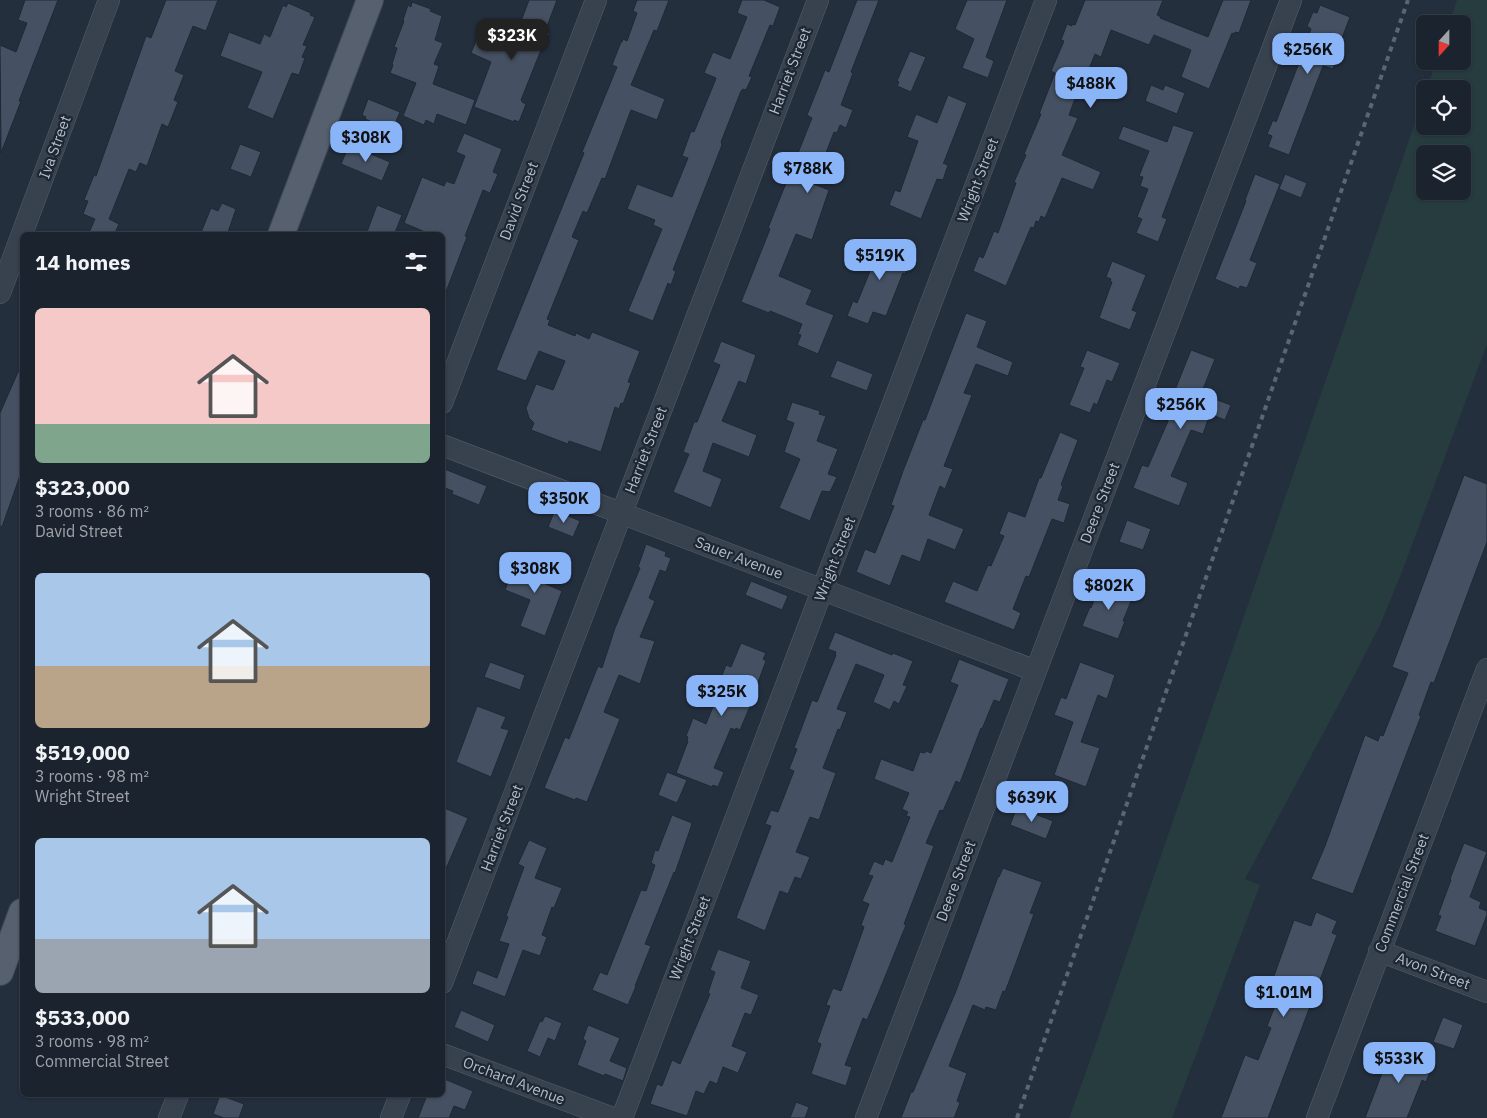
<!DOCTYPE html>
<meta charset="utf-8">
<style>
body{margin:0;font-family:"IBM Plex Sans",sans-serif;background:#242b36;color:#f1f3f6;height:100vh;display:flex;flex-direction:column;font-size:19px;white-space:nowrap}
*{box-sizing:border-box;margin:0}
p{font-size:16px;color:#a0a4aa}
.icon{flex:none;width:28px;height:28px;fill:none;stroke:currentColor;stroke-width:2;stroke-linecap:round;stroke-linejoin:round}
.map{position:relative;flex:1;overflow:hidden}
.sheet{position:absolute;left:20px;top:232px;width:425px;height:865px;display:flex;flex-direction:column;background:#1b232e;border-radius:8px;box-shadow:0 1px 4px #0004,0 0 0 1px #39404a}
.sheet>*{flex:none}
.needle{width:32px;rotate:201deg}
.fabs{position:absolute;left:1416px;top:15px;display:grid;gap:10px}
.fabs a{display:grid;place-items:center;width:55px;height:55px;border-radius:8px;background:#1b232e;box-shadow:0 1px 4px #0004,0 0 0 1px #39404a;font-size:25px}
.price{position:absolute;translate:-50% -42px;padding:0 11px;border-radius:10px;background:#8ab4f8;color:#111;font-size:16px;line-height:32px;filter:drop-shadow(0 1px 2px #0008)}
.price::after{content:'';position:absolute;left:50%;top:30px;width:15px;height:11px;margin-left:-8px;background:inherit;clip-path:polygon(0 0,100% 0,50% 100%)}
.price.selected{background:#222;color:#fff}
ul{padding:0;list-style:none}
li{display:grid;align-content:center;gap:10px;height:265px;padding:0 15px}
li span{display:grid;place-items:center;height:155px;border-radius:8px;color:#555}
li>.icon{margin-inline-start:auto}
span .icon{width:90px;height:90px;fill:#fffc;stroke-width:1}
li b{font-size:21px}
h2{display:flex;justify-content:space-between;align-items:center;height:60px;padding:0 15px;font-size:21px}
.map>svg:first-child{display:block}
.green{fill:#263c3f;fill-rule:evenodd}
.building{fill:#455162;stroke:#1f2835}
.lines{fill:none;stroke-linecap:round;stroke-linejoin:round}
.minor-casing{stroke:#565f6c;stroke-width:22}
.major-casing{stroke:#414a57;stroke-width:28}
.minor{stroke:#38414e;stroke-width:21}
.major{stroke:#56606e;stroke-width:26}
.rail{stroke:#5a6575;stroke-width:4;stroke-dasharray:5 5;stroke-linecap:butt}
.labels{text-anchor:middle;stroke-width:4.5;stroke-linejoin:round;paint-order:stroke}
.street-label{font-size:15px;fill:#b4bcc9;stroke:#1d2633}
</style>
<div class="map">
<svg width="1487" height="1118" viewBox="0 0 1487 1118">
<rect width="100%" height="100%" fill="#242f3e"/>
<!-- green -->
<path class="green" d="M1457,0H1487V344L1403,569L1381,623L1354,676L1245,879L1260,885L1172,1118H1069L1086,1072L1425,94V126H1462V89H1427L1436,61H1462V24H1449ZM1425,154H1462V191H1425Z"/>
<!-- building -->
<path class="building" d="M25,0H58L19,101H21L1,153L0,45L16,52L27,23L18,20Z
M166,0H218L206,31L193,26L175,71L184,75L174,100L178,102L168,127L162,124L147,166L140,163L136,172L129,169L109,219L119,224L114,235H88L95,219L83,214L88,201L84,200L94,175L96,176L146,36L151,38Z
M529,0H557L546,29H548L547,32L550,33L543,50H541L521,100L522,101V102L526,104L519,122L514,120V122L474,107L491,62L471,53L483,24L515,37Z
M637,0H669L657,31L654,30L631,85L665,99L657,120L631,110L605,179L602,178L587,213L583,211L572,237L579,240L547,319L550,320L548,325L575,336L576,333L589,339L592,332L640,351L628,382L631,383L623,404L621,403L619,409L615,407L601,452L569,441L568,444L531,430L534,423L529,418L526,408L536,384L553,390L565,361L539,351L526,381L496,370L584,153L582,152L617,67L612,65L621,42H622L623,39L627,41L637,13L633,11Z
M742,0H764L780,7L773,26L770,25L749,76L752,77L746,90L743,89L741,91L721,142L722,145L673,270L676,271L671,285L668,283L653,321L628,311L662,229L653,225L655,220L627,209L637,184L672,197L688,158L682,156L691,131L694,132L715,81L716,78L704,73L713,52L730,59L747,17L737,13Z
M857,0H879L851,72L853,73L841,105L853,110L846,128L840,125L837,133L834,132L814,184L829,190L812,240L796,234L779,276L812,290L806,304L834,315L818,354L797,345L801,335L798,334L802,324L770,311L769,313L741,302L770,229L768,228L812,118L807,115L825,70L829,72Z
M967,0H1007L986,57L994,61L988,78L962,68L974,39L955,29Z
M1085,0H1163L1157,15L1161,17L1160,18L1208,37L1223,0H1251L1239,33L1235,32L1234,34L1232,33L1209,89L1181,77L1191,50L1154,35L1149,45L1111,30L1101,57L1095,54L1082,86L1080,85L1069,115L1078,118L1062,155L1101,172L1093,190L1062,178L1045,218L1041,216L1039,222L1036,221L1034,228L1031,227L1006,286L973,271L979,256L983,258L994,231L998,233L1016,183L1014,182L1026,155L1024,154L1041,114H1039L1055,73L1051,71L1064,41L1061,40L1067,24L1072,26V24L1075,25Z
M412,2L431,9L430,11L442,16L435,40L443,43L434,64L439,66L433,84L475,100L466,125L437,114L434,124L426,120L424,125L403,116L416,83L390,73L393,65L392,64L397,48L394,47L404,21L403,20L408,5L411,7Z
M288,3L311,13L310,15L315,17L303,45L307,46L302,57L305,58L299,75L292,73L273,119L247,108L262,72L220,56L229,32L260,44L264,34L270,37L283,5L286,7Z
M1320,5L1350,17L1342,38H1343L1333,69L1323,66L1289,155L1268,147L1272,136L1267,134L1273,120L1276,122L1297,68L1311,29L1307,26L1313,12L1317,13Z
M910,51L926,57L911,92L897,86L899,82L897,81Z
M1151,85L1163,90L1165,85L1185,93L1177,114L1145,101Z
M948,95L967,103L944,162L943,163L948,165L943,180L937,179L921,219L889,205L895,190L900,192L918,141L907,137L916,114L937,123Z
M368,99L400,112L393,128L385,125L384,127L365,119L366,117L362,115Z
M1173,125L1194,132L1162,217L1167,219L1158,242L1136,233L1142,219L1137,217L1148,189L1140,186L1143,177L1139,176L1149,151L1118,139L1123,126L1167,142Z
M464,133L502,149L493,172L498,174L490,193L483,190L465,236L467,237L444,297H442V235H432L404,223L422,177L444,186L446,181L454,184L465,156L456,152Z
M240,144L261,152L251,177L230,169Z
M349,145L390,162L382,181L341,164Z
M1255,174L1280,184L1250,260L1257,263L1247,288L1240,286L1239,289L1215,279L1246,201L1245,200Z
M1285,174L1307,183L1301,198L1279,189Z
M222,203L236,209L227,235H200L211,208L218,211Z
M377,205L402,215L394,235H375L367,232Z
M873,238L913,255L905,274L903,273L886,316L873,312L868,324L847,316L853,301L857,303L873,264L864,261Z
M1112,261L1146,275L1132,310L1137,312L1130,330L1099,318L1112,282L1110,281L1111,279L1106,277Z
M966,313L987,321L977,347L1013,362L1008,376L976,364L964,393L972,395L944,466L953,469L945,489L940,486L929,515L964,529L955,550L928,539L920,562L902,555L890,586L856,572L865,549L875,553L894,506L891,505L903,471L923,420H925Z
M721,341L756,355L746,384L739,381L722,421L757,435L749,457L713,443L703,471L722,479L711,508L673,492L689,454L683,452L694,422H697L720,365L713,362Z
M1087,350L1120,363L1112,382L1107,380L1097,405L1094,403L1090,413L1069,405L1084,368L1080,367Z
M1191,350L1215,359L1201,394L1231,405L1225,420L1210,414L1203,434L1191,430L1171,476L1188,483L1179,506L1133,488L1142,465L1148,467L1168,421L1165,420L1166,416L1164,415L1169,400H1171Z
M837,360L873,374L867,391L830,377Z
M22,363V470L2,527L0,526V413Z
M792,402L820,411L819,414L826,416L817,441L838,449L828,474L837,477L830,492L822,491L810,521L779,508L800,459L784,452L794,423L786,420Z
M1060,432L1078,440L1061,485L1063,486L1058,500L1070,504L1064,523L1052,519L1029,577L1026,576L1013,609L1021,613L1014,630L944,602L953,581L977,591L988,565L991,566L1004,536L999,534L1008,511L1025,517L1039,478H1041Z
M442,468L487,486L479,505L452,494L453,491L442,487Z
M1464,475L1487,484V542L1434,683L1431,682L1419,715L1421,716L1353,894L1311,879L1325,846L1365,735L1378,741L1380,735L1383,736L1408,673L1392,667Z
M555,510L580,521L573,537L548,527Z
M1127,520L1151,529L1143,550L1119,542Z
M646,544L666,552L665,556L671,558L666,572L660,570L649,598L655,601L640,637L655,641L640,684L619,675L604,712L620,719L587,802L576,798L575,800L544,788L565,737L569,739L598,666L602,668L615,628L640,568L638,567Z
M529,551L549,559L541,578L543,579L541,582L562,591L545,636L520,626L530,600L505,590L511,574L518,577Z
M751,581L788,596L782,610L745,595Z
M1101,582L1134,594L1123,621H1125L1118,639L1082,626L1090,607L1091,608Z
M835,632L892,655L893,653L913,661L903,685L907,686L899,704L894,701L890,710L873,702L884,675L856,664L837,709L847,712L840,730L838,729L823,768L836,773L819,820L810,817L796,852L810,857L801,879L795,877L788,894L780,891L765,931L736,918L771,826L765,824L771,810L778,812L794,771L789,769L797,749L794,748L812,700L817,702L836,655H835L836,652L828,649Z
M741,643L766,653L763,659L766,661L757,685H759L740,730L736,728L735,730L731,728L714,768L724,772L718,787L713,785L712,787L676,773L688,741H687L688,737L686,736L693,718L706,724L722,684L719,683L726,665L731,667Z
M959,659L1009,679L1000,702L994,700L982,729L981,728L960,783L956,781L943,811L940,810L926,843L934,846L904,924L906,925L878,994L867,1020L863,1018L845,1065L852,1067L846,1086L811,1074L821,1044L817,1042L830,1006L826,1005L833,988L841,991L864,927L861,925L869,904L862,901L873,876L868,875L874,861L883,865L885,859L892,862L910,817L906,816L908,812L902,809L909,793L874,779L881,759L913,771L920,752L925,753L926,751L931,753L958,685L950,682Z
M490,662L525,675L520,690L484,677Z
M1080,662L1115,675L1107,699L1098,695L1081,742L1100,748L1086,787L1054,775L1073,722L1054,715L1061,697L1066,699Z
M477,706L506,717L501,728L509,730L491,777L456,762Z
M667,772L687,780L677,803L658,795Z
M442,807L468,818L442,878Z
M1017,807L1053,821L1046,839L1010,825Z
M672,815L692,823L691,827L675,873L674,872L645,944L651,946L635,986H636L628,1005L592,990L600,972L607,975L641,890L646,891L655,865L651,863L655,850L658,851Z
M529,840L547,848L535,878L562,888L554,908L552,907L542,935L547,937L540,956L523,950L505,997L472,984L477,970L497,978L509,944L499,941L508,917L506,916L524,867L518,864Z
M1464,843L1487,852L1470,897L1481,902L1479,908L1487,911V915L1475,946L1435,931L1441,916L1438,915L1451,880L1450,879Z
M1003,868L1042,882L1030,913L1034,914L1013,971L1005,992L1003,991L996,1010L986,1007L985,1010L973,1005L949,1066L967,1073L957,1101L960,1103L954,1118H901L911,1092H913L956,991L998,877H999Z
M1316,912L1337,921L1332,933L1337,935L1268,1118H1221L1245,1055L1258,1060L1271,1028L1267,1026L1281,991L1270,987L1294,920L1311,926Z
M718,949L751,961L741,988L759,995L751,1015L745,1013L732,1046L747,1052L738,1073L723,1067L717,1084L710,1081L704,1094L696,1091L687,1116L650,1104L657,1084L662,1086L672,1060L680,1064L710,994L708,993L715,972L710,970Z
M461,1010L495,1025L488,1042L454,1027Z
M545,1016L562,1023L555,1041L548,1038L540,1057L527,1051L540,1021L542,1022Z
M1443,1017L1463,1025L1454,1049L1433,1042Z
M588,1025L620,1038L610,1061L627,1068L623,1081L605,1074L604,1076L577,1065L586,1041L583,1039Z
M1390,1044L1434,1062L1426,1082L1422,1080L1407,1118H1365L1385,1065L1382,1064Z
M442,1078L473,1091L465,1110L454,1106L449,1118H418L427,1095H442Z
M220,1095L244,1104L239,1118H224L213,1114Z
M796,1102L809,1107L805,1118H790Z"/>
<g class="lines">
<!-- minor casing -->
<g class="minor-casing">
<path id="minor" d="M0,293L109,0
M442,403L596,0
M442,445L1036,671
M1379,951L1487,992
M442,983L818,0
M442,1054L613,1118
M169,1118L178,1095
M391,1118L400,1095
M622,1118L1046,0
M866,1118L1291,0
M1317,1118L1487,669"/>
</g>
<!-- major casing -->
<g class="major-casing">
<path id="major" d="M281,235L370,0
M0,972L22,912"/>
</g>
<!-- minor -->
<use href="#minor" class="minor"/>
<!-- major -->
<use href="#major" class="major"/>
<!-- rail -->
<path class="rail" d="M1017,1118L1408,0"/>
</g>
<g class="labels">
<!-- street labels -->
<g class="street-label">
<text transform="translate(790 71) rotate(-69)" y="5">Harriet Street</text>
<text transform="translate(55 147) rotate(-70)" y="5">Iva Street</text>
<text transform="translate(978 180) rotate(-69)" y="5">Wright Street</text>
<text transform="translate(519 201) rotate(-69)" y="5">David Street</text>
<text transform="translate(646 450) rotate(-69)" y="5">Harriet Street</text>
<text transform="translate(1100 503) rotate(-69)" y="5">Deere Street</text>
<text transform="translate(739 558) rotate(21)" y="5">Sauer Avenue</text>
<text transform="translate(835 559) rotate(-69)" y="5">Wright Street</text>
<text transform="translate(502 828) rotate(-69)" y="5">Harriet Street</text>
<text transform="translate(956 881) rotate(-69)" y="5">Deere Street</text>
<text transform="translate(1402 893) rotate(-69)" y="5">Commercial Street</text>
<text transform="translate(690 938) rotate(-69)" y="5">Wright Street</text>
<text transform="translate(1433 971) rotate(21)" y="5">Avon Street</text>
<text transform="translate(514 1081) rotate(21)" y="5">Orchard Avenue</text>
</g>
</g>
</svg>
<div class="fabs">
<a><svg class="needle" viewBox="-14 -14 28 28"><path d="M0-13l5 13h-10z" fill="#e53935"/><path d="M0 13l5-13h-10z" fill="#a0a4aa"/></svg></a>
<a><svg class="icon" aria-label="locate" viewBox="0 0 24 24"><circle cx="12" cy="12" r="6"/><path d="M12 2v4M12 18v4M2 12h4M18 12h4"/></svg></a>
<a><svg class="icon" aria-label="layers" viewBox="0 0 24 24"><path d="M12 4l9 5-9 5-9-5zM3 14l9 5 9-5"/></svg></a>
</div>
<b class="price selected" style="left:512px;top:61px">$323K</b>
<b class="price" style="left:1308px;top:75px">$256K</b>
<b class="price" style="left:1091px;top:109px">$488K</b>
<b class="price" style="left:366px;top:163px">$308K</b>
<b class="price" style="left:808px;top:194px">$788K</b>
<b class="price" style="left:880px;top:281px">$519K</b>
<b class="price" style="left:1181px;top:430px">$256K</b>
<b class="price" style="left:564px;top:524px">$350K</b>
<b class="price" style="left:535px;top:594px">$308K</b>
<b class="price" style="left:1109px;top:611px">$802K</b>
<b class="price" style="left:722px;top:717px">$325K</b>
<b class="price" style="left:1032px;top:823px">$639K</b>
<b class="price" style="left:1284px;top:1018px">$1.01M</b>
<b class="price" style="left:1399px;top:1084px">$533K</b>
<section class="sheet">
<h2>14 homes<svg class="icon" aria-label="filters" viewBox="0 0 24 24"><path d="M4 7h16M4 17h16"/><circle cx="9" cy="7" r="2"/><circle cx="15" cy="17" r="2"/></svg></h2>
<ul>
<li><span style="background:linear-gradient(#f6c9c9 75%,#7fa58c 0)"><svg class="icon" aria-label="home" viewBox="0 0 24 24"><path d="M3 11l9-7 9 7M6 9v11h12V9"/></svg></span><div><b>$323,000</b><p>3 rooms · 86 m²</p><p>David Street</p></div></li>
<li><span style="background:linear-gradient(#a9c7e8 60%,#b9a48a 0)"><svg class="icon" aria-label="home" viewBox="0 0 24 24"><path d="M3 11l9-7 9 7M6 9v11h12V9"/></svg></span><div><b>$519,000</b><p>3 rooms · 98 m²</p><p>Wright Street</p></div></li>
<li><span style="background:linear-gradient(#a9c7e8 65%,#9aa5b1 0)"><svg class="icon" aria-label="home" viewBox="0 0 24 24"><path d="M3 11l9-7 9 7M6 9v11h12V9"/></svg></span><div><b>$533,000</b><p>3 rooms · 98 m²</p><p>Commercial Street</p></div></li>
</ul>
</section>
</div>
